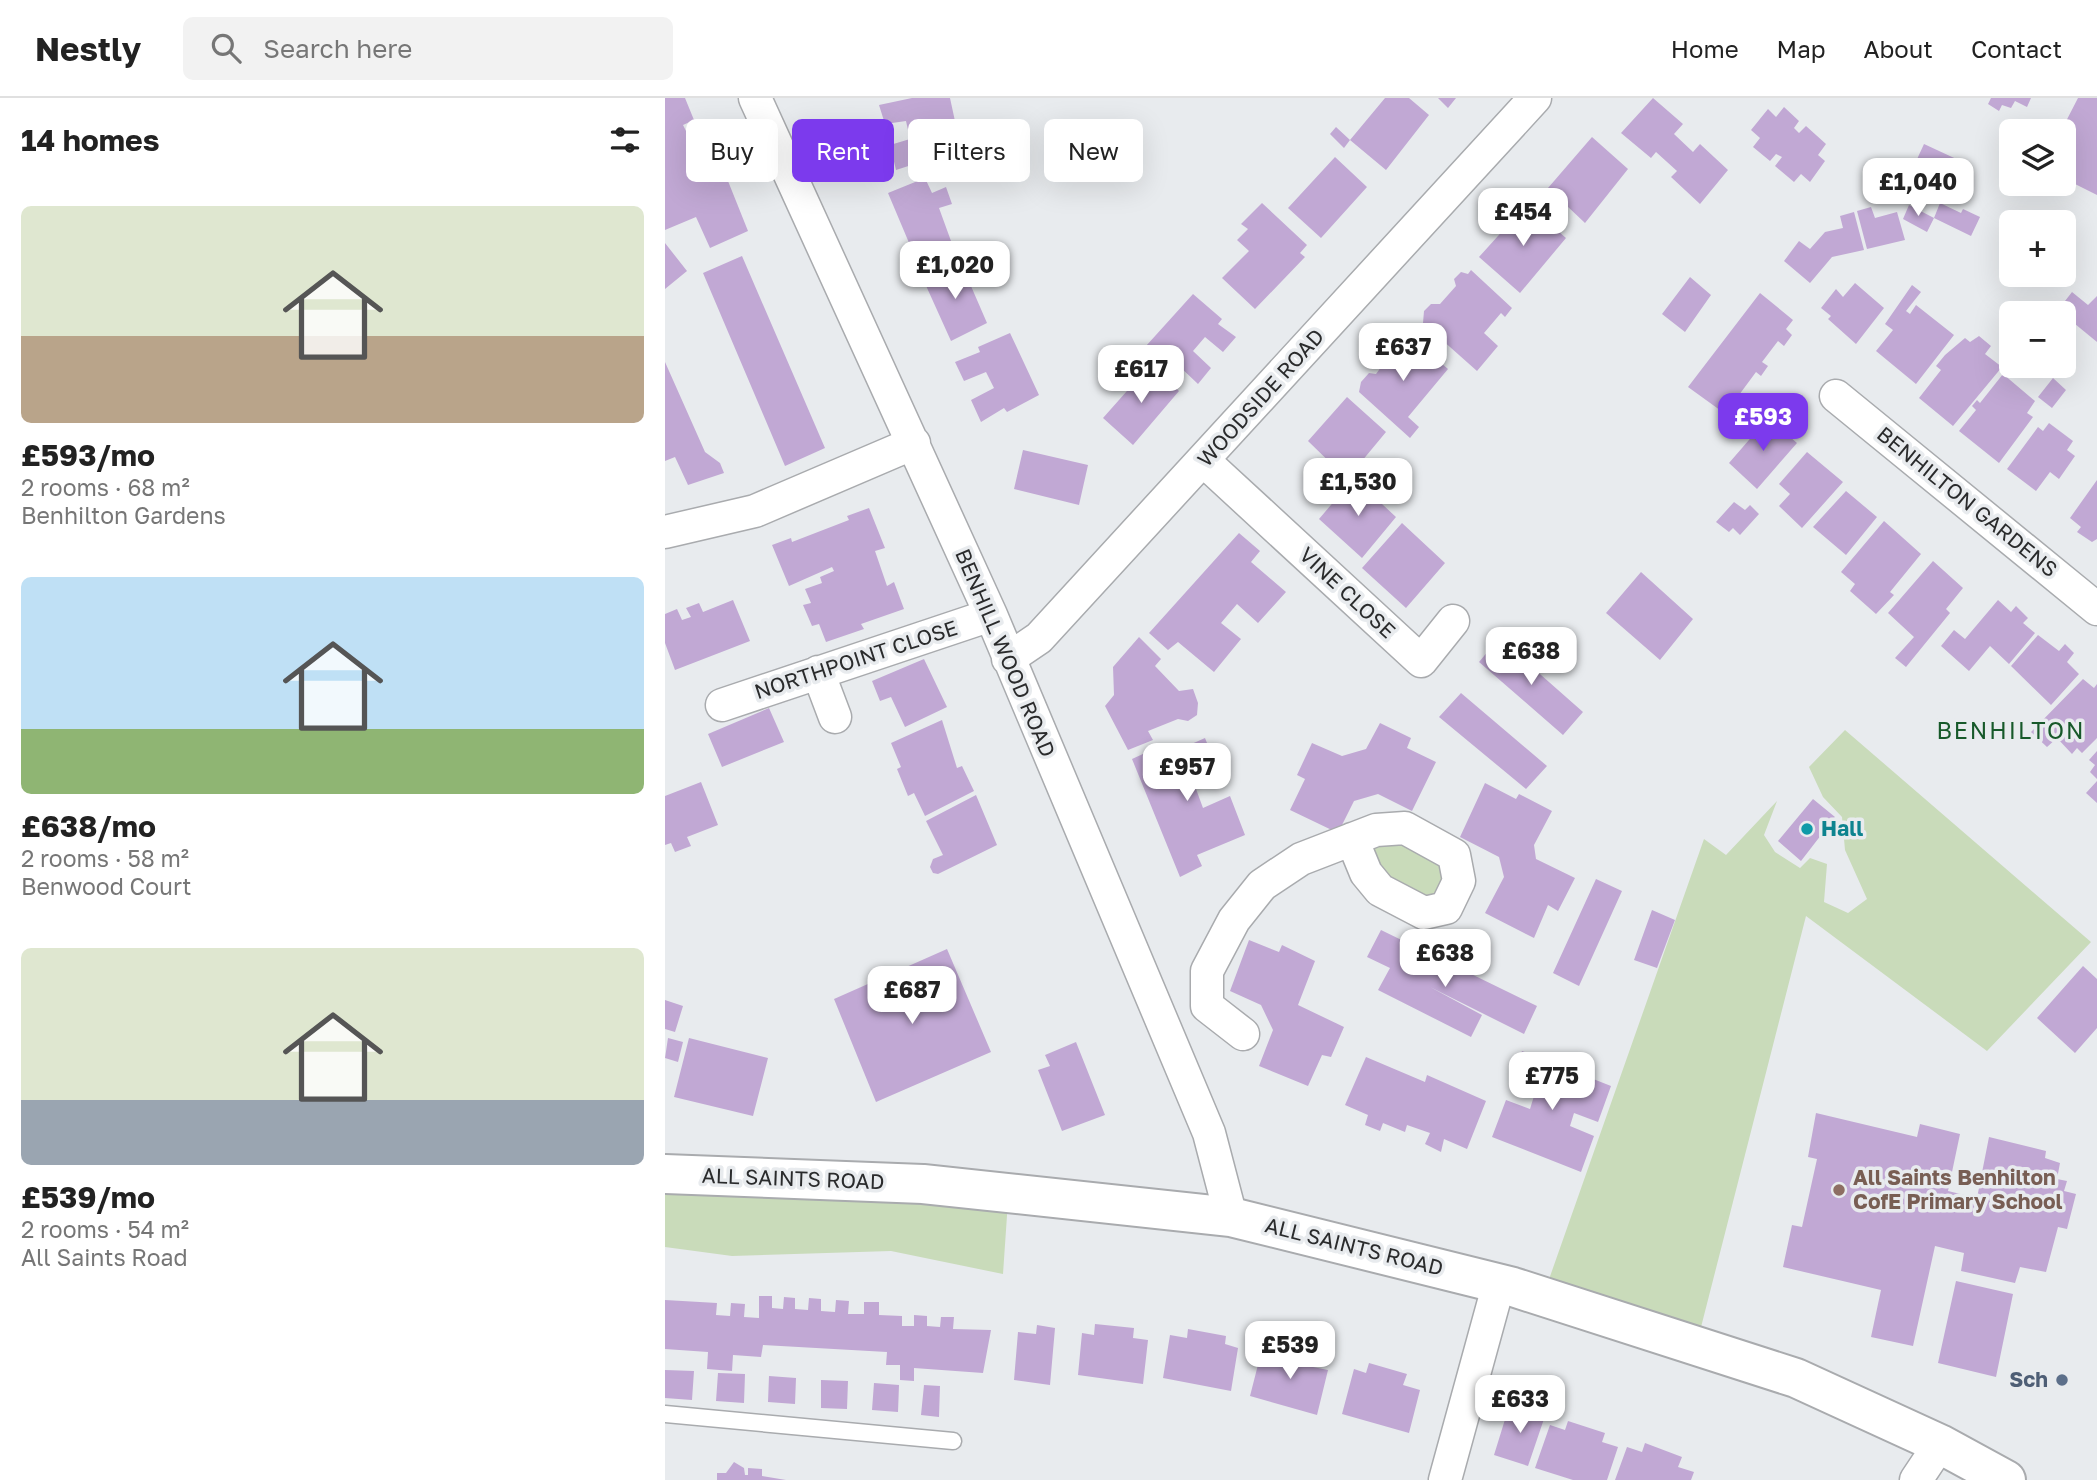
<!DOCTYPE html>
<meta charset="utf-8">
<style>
body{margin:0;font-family:"Golos Text",sans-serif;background:#f2f2f2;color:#222;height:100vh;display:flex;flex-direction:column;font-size:26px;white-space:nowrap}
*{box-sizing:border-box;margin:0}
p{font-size:23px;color:#767676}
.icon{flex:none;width:38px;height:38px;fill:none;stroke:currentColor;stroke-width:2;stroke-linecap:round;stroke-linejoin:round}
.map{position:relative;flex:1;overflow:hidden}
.panel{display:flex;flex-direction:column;background:#fff;width:665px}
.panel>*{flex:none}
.guide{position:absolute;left:21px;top:21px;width:665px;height:63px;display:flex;gap:14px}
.controls{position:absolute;left:1334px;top:21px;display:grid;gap:14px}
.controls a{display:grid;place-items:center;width:77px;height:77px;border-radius:10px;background:#fff;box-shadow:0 7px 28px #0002;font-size:35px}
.price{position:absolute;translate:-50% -60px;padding:0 16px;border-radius:14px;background:#fff;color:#222;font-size:23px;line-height:46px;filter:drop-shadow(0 2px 4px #0008)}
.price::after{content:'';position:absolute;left:50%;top:42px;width:21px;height:16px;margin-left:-10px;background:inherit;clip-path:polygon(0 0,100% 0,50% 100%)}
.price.on{background:#7c3aed;color:#fff}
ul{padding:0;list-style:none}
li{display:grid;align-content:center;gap:14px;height:371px;padding:0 21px}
li span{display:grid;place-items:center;height:217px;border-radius:10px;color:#555}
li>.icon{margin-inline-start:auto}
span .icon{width:126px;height:126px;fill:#fffc;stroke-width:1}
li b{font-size:30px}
h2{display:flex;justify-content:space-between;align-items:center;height:84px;padding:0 21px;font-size:30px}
.pill{padding:0 24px;border-radius:10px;background:#fff;box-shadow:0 7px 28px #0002;font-size:24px;line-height:63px}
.pill.on{background:#7c3aed;color:#fff}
header{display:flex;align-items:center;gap:42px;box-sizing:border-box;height:98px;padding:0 35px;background:#fff;border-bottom:2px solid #e0e0e0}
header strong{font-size:33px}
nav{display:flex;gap:38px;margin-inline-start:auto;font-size:24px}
.search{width:490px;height:63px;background:#f2f2f2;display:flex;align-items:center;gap:18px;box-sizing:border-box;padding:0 24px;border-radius:10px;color:#767676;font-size:26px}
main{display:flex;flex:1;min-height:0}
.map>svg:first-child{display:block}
.green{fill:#c9dbba}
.building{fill:#c1a8d4}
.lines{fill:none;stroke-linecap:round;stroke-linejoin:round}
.service-casing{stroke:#a9abae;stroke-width:19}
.minor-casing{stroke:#a9abae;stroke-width:35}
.tertiary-casing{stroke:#a9abae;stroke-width:42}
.service{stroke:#fff;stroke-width:16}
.minor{stroke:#fff;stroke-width:32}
.tertiary{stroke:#fff;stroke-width:38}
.culture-dot{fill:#0f9aa8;stroke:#e8ebee;stroke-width:2.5}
.education-dot{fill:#8d6e63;stroke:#e8ebee;stroke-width:2.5}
.service-dot{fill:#5c6f8a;stroke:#e8ebee;stroke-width:2.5}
.labels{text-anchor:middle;stroke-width:7;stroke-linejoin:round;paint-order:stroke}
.street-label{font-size:21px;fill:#2a2b2c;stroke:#e8ebee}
.culture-label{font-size:21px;font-weight:bold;fill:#0d838f;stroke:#e8ebee;text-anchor:start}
.education-label{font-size:21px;font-weight:bold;fill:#785e54;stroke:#e8ebee;text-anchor:start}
.service-label{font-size:21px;font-weight:bold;fill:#4e5e75;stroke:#e8ebee;text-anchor:end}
.neighbourhood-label{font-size:23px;letter-spacing:2px;fill:#17592a;stroke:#e8ebee}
</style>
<header>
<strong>Nestly</strong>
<div class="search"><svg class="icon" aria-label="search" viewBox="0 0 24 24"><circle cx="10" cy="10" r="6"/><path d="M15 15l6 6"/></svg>Search here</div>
<nav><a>Home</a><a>Map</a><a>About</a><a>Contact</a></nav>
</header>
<main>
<section class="panel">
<h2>14 homes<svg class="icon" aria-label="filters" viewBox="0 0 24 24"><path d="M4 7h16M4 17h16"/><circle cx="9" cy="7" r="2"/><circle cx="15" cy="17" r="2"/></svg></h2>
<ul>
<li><span style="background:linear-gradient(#dfe7d0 60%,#b9a48a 0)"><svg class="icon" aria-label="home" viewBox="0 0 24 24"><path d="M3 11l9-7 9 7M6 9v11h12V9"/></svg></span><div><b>£593/mo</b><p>2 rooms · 68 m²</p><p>Benhilton Gardens</p></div></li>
<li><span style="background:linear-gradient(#bfe0f5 70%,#8fb573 0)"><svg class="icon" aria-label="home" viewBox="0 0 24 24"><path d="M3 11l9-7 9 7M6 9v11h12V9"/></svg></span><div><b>£638/mo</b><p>2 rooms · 58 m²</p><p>Benwood Court</p></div></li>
<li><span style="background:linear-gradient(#dfe7d0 70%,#9aa5b1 0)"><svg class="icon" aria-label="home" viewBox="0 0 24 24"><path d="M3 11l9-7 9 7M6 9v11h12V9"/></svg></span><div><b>£539/mo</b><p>2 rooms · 54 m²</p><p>All Saints Road</p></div></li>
</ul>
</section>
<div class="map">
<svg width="1432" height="1382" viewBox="0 0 1432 1382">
<rect width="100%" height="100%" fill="#e8ebee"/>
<!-- green -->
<path class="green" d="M1180,632L1426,844L1322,953L1141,818L1034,1237L882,1187L1039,741L1061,757L1112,703L1099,737L1110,754L1135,770L1145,760L1162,766L1159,804L1183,815L1202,801L1180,752L1177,719L1158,699L1144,669Z
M740,740L781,763L785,784L761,804L722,787L701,744Z
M0,1082L343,1103L338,1176L226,1153L67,1158L0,1149Z"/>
<!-- building -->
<path class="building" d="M0,0H20L29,22L18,27L28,47L45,38L83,133L45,150L31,119L0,132Z
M247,0H285L296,51L231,72L225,47L245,41L241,23L220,26L214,7Z
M720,0H744L764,17L721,72L685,42Z
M773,0H791L783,10Z
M988,0L1018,26L1009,36L1028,54L1035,46L1063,72L1035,106L1006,79L1012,73L991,54L986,60L956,35Z
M1326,0H1366L1362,9L1350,3L1346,10L1337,7L1334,13L1323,6Z
M1413,0H1432V97L1404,83L1403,89L1398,86V33H1396Z
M1119,9L1134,23L1129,30L1134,35L1141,28L1161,46L1153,57L1160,63L1145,84L1136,76L1129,84L1110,68L1117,59L1111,56L1105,63L1088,49L1095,40L1086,32L1103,11L1111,19Z
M671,29L685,42L679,50L665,36Z
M927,39L963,71L920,125L883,90Z
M1259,46L1300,65L1283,103L1269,96L1267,103L1251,95L1254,89L1242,83Z
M670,59L702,89L656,140L623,110Z
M260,80L267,95L281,89L287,106L274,110L286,143L250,159L223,95Z
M597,105L642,147L635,155L640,159L590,211L557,180L584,153L572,142L583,131L576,126Z
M1275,105L1296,115L1298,111L1315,119L1306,138L1269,120Z
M862,106L901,140L855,195L814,159Z
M1244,107L1269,120L1262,134L1238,121Z
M1206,109L1210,120L1232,114L1240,142L1202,151L1192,113Z
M1189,114L1199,152L1167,159L1145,185L1119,163L1134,143L1145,151L1160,134L1178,130L1175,118Z
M0,145L22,173L0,191Z
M77,158L160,350L120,368L38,175Z
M296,165L322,225L286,243L258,181Z
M806,172L847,210L840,219L836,215L819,235L833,248L812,273L758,225L759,213L766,206H775L791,188L789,181L796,174L803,176Z
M1025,179L1046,197L1020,234L997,216Z
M1190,185L1219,210L1191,246L1163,221L1166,218L1156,210L1171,191L1178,199Z
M1247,187L1256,194L1241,213L1245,216L1251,207L1289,237L1251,286L1211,253L1228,232L1220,226Z
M1407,194L1423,207L1432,198V244L1393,212Z
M1095,195L1128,222L1121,231L1127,237L1119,248L1113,243L1097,264L1103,268L1096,278L1091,274L1074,297L1078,302L1071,311L1066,307L1059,315L1023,289Z
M528,196L557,221L553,226L571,239L558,254L540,239L528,253L546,270L533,286L514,268L510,273L481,248Z
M345,235L374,297L342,314L339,310L316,324L306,302L329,290L321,274L299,283L290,264L315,254L313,249Z
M744,238L783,271L743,319L754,329L745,340L694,294L696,284L704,275L711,276L727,254L728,248L735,241L741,242Z
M1314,238L1326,248L1320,256L1337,269L1288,328L1254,300L1276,272L1271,268L1280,257L1300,240L1305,244Z
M0,264L40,354L55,365L59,375L23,387L10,359L0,363Z
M485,267L514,293L468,347L438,320Z
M1338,276L1370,303L1362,315L1368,319L1334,365L1294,333L1311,312L1307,308L1312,302L1315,305Z
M1388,280L1401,292L1387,310L1373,299Z
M682,299L721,334L682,381L643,343Z
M1103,320L1132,345L1092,391L1064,365Z
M1384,325L1408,343L1402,352L1410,358L1394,381L1385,374L1371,393L1342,371L1373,329L1378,333Z
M358,352L423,367L414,407L349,391Z
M1142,354L1178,384L1137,430L1114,408L1125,396L1114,386Z
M689,380L731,419L697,460L654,421Z
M1432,382V441L1427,444L1412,434L1416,429L1405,420Z
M1181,393L1212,419L1181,457L1148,429Z
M1069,404L1080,412L1085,407L1094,416L1075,437L1068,430L1064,434L1051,424Z
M204,410L220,450L210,453L222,488L229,484L239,511L196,526L199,531L161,544L154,526L147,528L138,507L146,505L140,491L157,485L155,479L169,473L167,469L124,488L107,447L126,440L127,444L184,422L182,418Z
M1219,423L1256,456L1225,494L1229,497L1211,516L1185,493L1190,486L1176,474Z
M737,425L780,465L741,510L697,470Z
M574,435L595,453L586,464L621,494L593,525L572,506L556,525L576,541L549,574L513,544L503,552L484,535Z
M1268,463L1298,490L1281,511L1285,515L1241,569L1230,560L1249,539L1223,515Z
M976,474L1028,521L995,562L941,515Z
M68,502L85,543L10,572L0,545V516L12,511L17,522L26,519L21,510L34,505L38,514Z
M1333,502L1346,514L1351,508L1363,520L1358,525L1370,535L1344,566L1325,548L1304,573L1276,548L1289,532L1300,541Z
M1373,537L1394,553L1400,546L1409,555L1402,564L1414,576L1386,607L1346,568Z
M474,539L496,561L490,568L514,593L528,591L533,605L532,617L523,623L513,621L483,633L488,642L463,652L440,608L449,597L448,569Z
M834,540L918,614L898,637L814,564Z
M259,561L282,609L240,629L226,599L215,603L207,583Z
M1418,581L1429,590L1432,586V640L1417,655L1412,650L1407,656L1392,640L1382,649L1366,634Z
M796,595L882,668L861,691L774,619Z
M104,610L119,644L57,669L43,636Z
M277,622L292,670L297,668L309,693L260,718L249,695L243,698L232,671L236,669L226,645Z
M715,625L746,640L742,650L771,664L747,713L713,696L689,703L673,735L625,712L640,681L632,677L647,645L677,658L701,651Z
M540,640L556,680L531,691L538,710L565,698L580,737L532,757L537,768L515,779L467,661L491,650L495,660Z
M1432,653V681L1425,674L1430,667L1424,662Z
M1432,683V705L1421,695Z
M36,684L53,727L22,739L26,748L10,754L6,745L0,747V698Z
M820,685L851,701L854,696L887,713L869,747L871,761L910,780L893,813L883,807L869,840L820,815L839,779L834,759L795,739Z
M311,697L332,747L273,776L268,775L265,769L268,761L278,757L261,723Z
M1148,701L1170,719L1136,763L1113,743Z
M931,781L957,793L914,888L888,875Z
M987,812L1010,822L992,870L969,862Z
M716,832L872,908L859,936L765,889L817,917L806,939L713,892L725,870L702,859Z
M584,842L614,854L617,847L650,863L633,907L679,929L666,959L657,957L643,988L594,968L608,932L596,907L565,893Z
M282,851L326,954L211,1004L169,901Z
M1418,868L1432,881V930L1410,955L1372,920Z
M0,902L18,908L10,934L0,931Z
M3,940L18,944L13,964L0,960Z
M24,940L103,960L88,1018L9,999Z
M411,944L440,1017L397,1033L373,972L385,968L380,957Z
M857,953L946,988L933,1024L909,1015L905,1028L929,1038L916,1074L827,1039L841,1002L865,1011L869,998L845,988Z
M701,959L760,984L762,977L821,1003L802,1051L779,1041L776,1054L760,1046L765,1035L742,1027L740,1034L718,1025L715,1033L700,1027L703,1017L680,1007Z
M1151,1015L1252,1039L1255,1026L1295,1036L1283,1093L1312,1100L1324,1039L1381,1053L1380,1060L1395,1065L1392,1081L1402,1083L1399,1093L1411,1096L1402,1131L1393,1129L1381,1174L1355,1169L1350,1185L1296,1173L1299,1155L1270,1148L1248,1248L1206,1239L1216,1192L1118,1169L1127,1127L1137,1129L1152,1061L1143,1059Z
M1291,1183L1348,1196L1331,1279L1273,1265Z
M94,1198H107V1210L118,1211L119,1199L130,1200V1211L143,1212L144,1200L156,1201V1213L170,1214L171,1202L184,1203L183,1216H199V1204H214V1217L237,1218V1228H249V1217L262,1218V1228L275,1229L276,1219H289L288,1231L326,1232L318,1275L249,1270V1283L235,1282V1267H221L222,1254L98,1247L96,1259L68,1257L67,1273L42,1271L43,1254L0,1251V1202L52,1205L51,1217L65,1218L66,1205L80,1206L79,1219L94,1220Z
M430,1226L469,1230L468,1240L483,1242L478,1286L413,1277L417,1235L429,1237Z
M372,1227L390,1230L385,1287L349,1282L353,1234L371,1236Z
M523,1231L561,1238L560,1246L573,1250L566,1293L498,1280L505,1237L522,1240Z
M615,1250L650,1261L648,1269L663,1272L652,1317L585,1298L596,1255L613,1259Z
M704,1265L742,1276L738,1287L755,1292L744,1335L677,1316L689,1271L701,1275Z
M0,1272L29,1273L27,1302L0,1300Z
M53,1275L80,1276L79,1305L51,1303Z
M104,1278L131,1280L130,1306L103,1304Z
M156,1282L183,1283L182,1311L156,1310Z
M209,1285L234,1287L233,1314L207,1312Z
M259,1287L275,1288L274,1319L256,1317Z
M857,1307L881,1315L863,1368L829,1357L842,1315L854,1318Z
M903,1323L940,1335L937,1344L953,1349L942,1382H908L870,1370L885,1327L900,1332Z
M980,1345L1017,1359L1013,1369L1029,1374L1026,1382H950L962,1349L977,1354Z
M69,1364L79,1370L80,1377H83V1370L97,1371V1378L121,1382H52V1375H61Z"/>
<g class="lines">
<!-- service casing -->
<g class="service-casing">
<path id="service" d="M0,1316L288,1343"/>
</g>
<!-- minor casing -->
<g class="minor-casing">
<path id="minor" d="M90,0L326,517L544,1035L566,1119
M1171,298L1432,511
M539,363L756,563L788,523
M0,434L90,413L249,345
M343,561L374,540L870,0
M153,574L170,619
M57,607L326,517
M578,936L542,908V873L569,822L597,787L636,761L711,732L740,730L789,757L794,783L781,810L759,815L715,792L701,775L687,741
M780,1382L834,1185
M1251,1382L1275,1346"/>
</g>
<!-- tertiary casing -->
<g class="tertiary-casing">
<path id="tertiary" d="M0,1076L258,1086L566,1119L848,1189L1131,1280L1275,1346L1341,1382"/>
</g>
<!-- service -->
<use href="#service" class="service"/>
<!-- minor -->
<use href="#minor" class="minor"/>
<!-- tertiary -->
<use href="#tertiary" class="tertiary"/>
</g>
<!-- markers -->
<circle class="culture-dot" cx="1142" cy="731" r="7"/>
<circle class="education-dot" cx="1174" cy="1092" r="7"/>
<circle class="service-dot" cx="1397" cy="1282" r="7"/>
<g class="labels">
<!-- street labels -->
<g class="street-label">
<text transform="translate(596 300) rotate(-48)" y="7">WOODSIDE ROAD</text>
<text transform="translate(1302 404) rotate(39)" y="7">BENHILTON GARDENS</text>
<text transform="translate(682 495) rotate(43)" y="7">VINE CLOSE</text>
<text transform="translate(340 555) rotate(67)" y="7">BENHILL WOOD ROAD</text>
<text transform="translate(191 562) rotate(-18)" y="7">NORTHPOINT CLOSE</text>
<text transform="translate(128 1081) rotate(2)" y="7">ALL SAINTS ROAD</text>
<text transform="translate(689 1149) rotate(14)" y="7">ALL SAINTS ROAD</text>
</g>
<!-- culture labels -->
<g class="culture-label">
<text x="1156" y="738">Hall</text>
</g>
<!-- education labels -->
<g class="education-label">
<text x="1188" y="1087">All Saints Benhilton<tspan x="1188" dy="24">CofE Primary School</tspan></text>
</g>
<!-- service labels -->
<g class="service-label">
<text x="1383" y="1289">Sch</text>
</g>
<!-- neighbourhood labels -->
<g class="neighbourhood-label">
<text x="1346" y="641">BENHILTON</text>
</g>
</g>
</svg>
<div class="controls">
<a><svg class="icon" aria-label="layers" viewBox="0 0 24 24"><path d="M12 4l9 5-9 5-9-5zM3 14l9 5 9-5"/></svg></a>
<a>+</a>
<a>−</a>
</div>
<b class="price" style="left:1253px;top:120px">£1,040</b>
<b class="price" style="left:858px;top:150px">£454</b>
<b class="price" style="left:290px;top:203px">£1,020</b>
<b class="price" style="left:738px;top:285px">£637</b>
<b class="price" style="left:476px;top:307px">£617</b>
<b class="price on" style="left:1098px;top:355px">£593</b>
<b class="price" style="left:693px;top:420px">£1,530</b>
<b class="price" style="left:866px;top:589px">£638</b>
<b class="price" style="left:522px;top:705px">£957</b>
<b class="price" style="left:780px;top:891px">£638</b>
<b class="price" style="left:247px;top:928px">£687</b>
<b class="price" style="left:887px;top:1014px">£775</b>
<b class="price" style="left:625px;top:1283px">£539</b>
<b class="price" style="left:855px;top:1337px">£633</b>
<div class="guide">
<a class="pill">Buy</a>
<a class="pill on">Rent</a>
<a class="pill">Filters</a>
<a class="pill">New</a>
</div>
</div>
</main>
